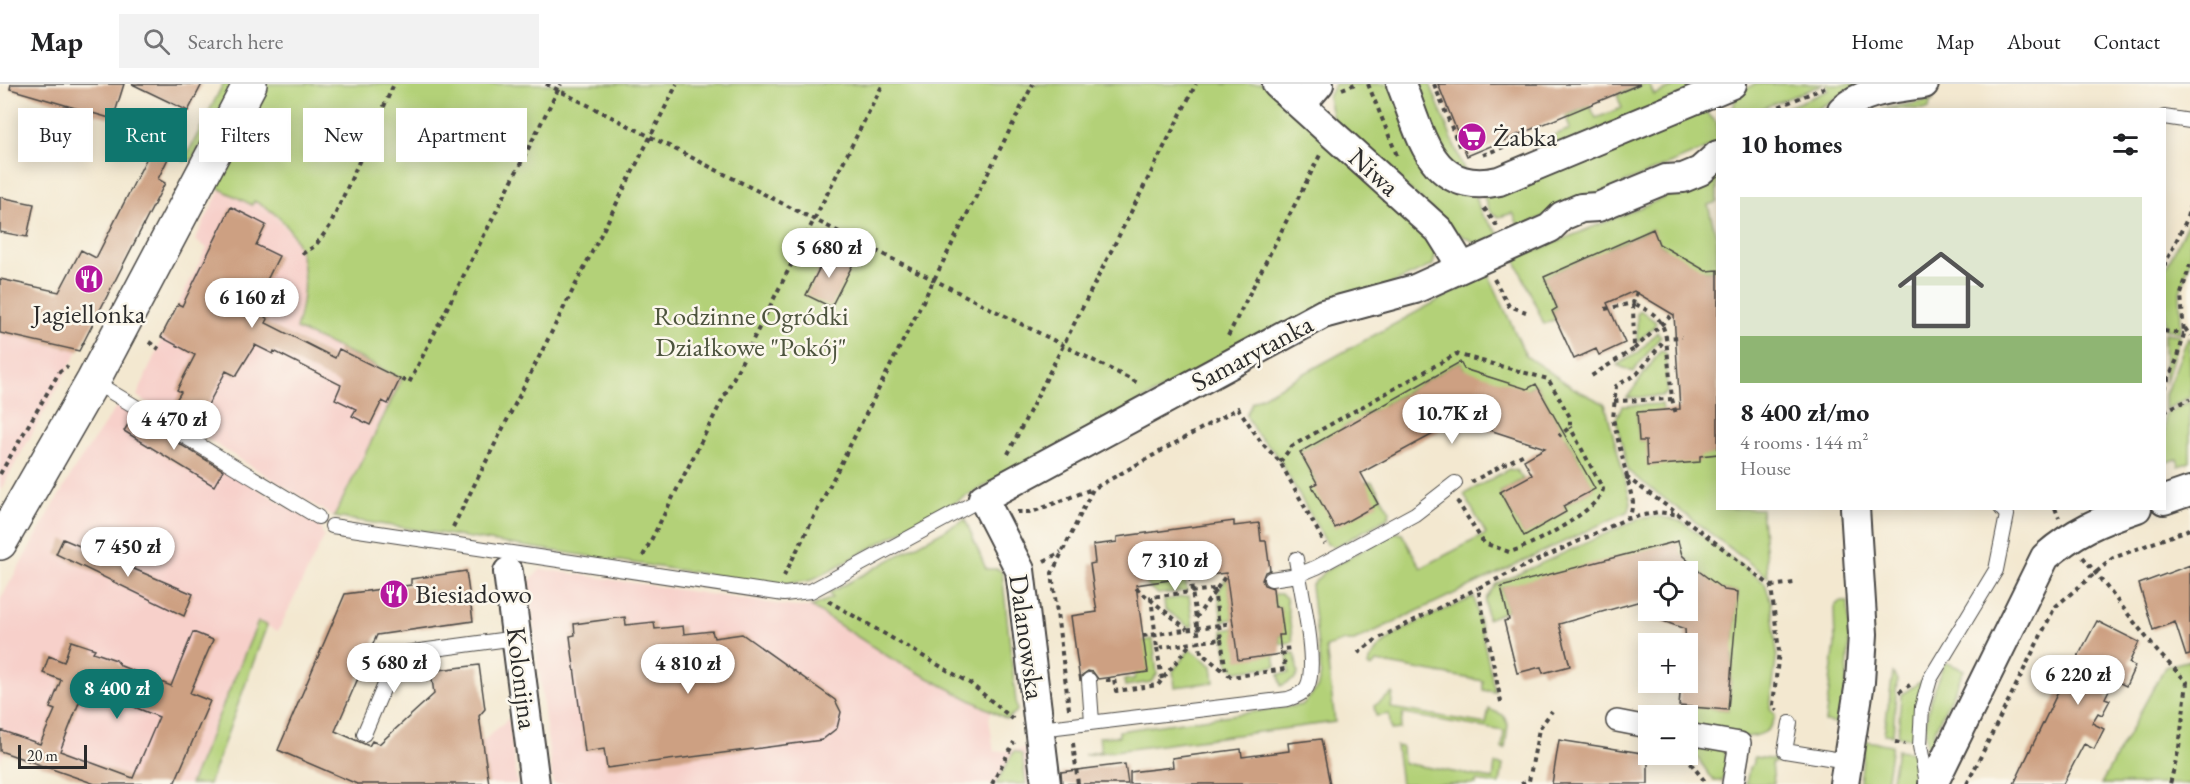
<!DOCTYPE html>
<meta charset="utf-8">
<style>
body{margin:0;font-family:"EB Garamond",serif;background:#f2f2f2;color:#202124;height:100vh;display:flex;flex-direction:column;font-size:22px;white-space:nowrap}
*{box-sizing:border-box;margin:0}
p{font-size:20px;color:#757577}
.icon{flex:none;width:33px;height:33px;fill:none;stroke:currentColor;stroke-width:2;stroke-linecap:round;stroke-linejoin:round}
.map{position:relative;flex:1;overflow:hidden}
.drawer{position:absolute;left:1716px;top:24px;width:450px;height:402px;display:flex;flex-direction:column;background:#fff;border-radius:0px;box-shadow:0 3px 15px #0003}
.drawer>*{flex:none}
.hud{position:absolute;left:18px;top:24px;width:570px;height:54px;display:flex;gap:12px}
.controls{position:absolute;left:1638px;top:477px;display:grid;gap:12px}
.controls a{display:grid;place-items:center;width:60px;height:60px;border-radius:0px;background:#fff;box-shadow:0 3px 15px #0003;font-size:30px}
.scale{position:absolute;left:18px;bottom:15px;width:69px;box-sizing:border-box;padding-left:6px;border:3px solid #2b2b2b;border-top:0;font-size:16px;line-height:21px;white-space:nowrap;color:#2b2b2b;-webkit-text-stroke:4px #fbf7ec;paint-order:stroke}
.price{position:absolute;translate:-50% -51px;padding:0 14px;border-radius:21px;background:#fff;color:#222;font-size:20px;line-height:39px;filter:drop-shadow(0 2px 3px #0008)}
.price::after{content:'';position:absolute;left:50%;top:36px;width:18px;height:14px;margin-left:-9px;background:inherit;clip-path:polygon(0 0,100% 0,50% 100%)}
.price.selected{background:#0f766e;color:#fff}
ul{padding:0;list-style:none}
li{display:grid;align-content:center;gap:12px;height:318px;padding:0 24px}
li span{display:grid;place-items:center;height:186px;border-radius:0px;color:#555}
li>.icon{margin-inline-start:auto}
span .icon{width:108px;height:108px;fill:#fffc;stroke-width:1}
li b{font-size:26px}
h2{display:flex;justify-content:space-between;align-items:center;height:72px;padding:0 24px;font-size:26px}
.chip{padding:0 21px;border-radius:0px;background:#fff;box-shadow:0 3px 15px #0003;font-size:21px;line-height:54px}
.chip.selected{background:#0f766e;color:#fff}
header{display:flex;align-items:center;gap:36px;box-sizing:border-box;height:84px;padding:0 30px;background:#fff;border-bottom:2px solid #e0e0e0}
header strong{font-size:28px}
nav{display:flex;gap:33px;margin-inline-start:auto;font-size:21px}
.search{width:420px;height:54px;background:#f2f2f2;display:flex;align-items:center;gap:15px;box-sizing:border-box;padding:0 21px;border-radius:0px;color:#757577;font-size:22px}
.map>svg:first-child{display:block}
.built{fill:#f7d0ca}
.green{fill:#b3d178;stroke:#6f7e52;stroke-width:1.5}
.building{fill:#cda082;fill-rule:evenodd}
.lines{fill:none;stroke-linecap:round;stroke-linejoin:round}
.service-casing{stroke:#494744;stroke-width:16}
.pedestrian-casing{stroke:#494744;stroke-width:24}
.minor-casing{stroke:#494744;stroke-width:32}
.tertiary-casing{stroke:#494744;stroke-width:36}
.path{stroke:#494744;stroke-width:4;stroke-dasharray:4.5 4.5;stroke-linecap:butt}
.service{stroke:#fff;stroke-width:14}
.pedestrian{stroke:#fff;stroke-width:21}
.minor{stroke:#fff;stroke-width:28}
.tertiary{stroke:#fff;stroke-width:33}
.labels{text-anchor:middle;stroke-width:5;stroke-linejoin:round;paint-order:stroke}
.poi-label{font-size:27px;fill:#2b2b2b;stroke:#fbf7ec;text-anchor:start}
.street-label{font-size:27px;fill:#2b2b2b;stroke:#fbf7ec}
.park-label{font-size:27px;fill:#4d543e;stroke:#fbf7ec}
</style>
<header>
<strong>Map</strong>
<div class="search"><svg class="icon" aria-label="search" viewBox="0 0 24 24"><circle cx="10" cy="10" r="6"/><path d="M15 15l6 6"/></svg>Search here</div>
<nav><a>Home</a><a>Map</a><a>About</a><a>Contact</a></nav>
</header>
<div class="map">
<svg width="2190" height="700" viewBox="0 0 2190 700">
<rect width="100%" height="100%" fill="#fbf7ec"/>
<filter id="ink" filterUnits="userSpaceOnUse"><feTurbulence type="fractalNoise" baseFrequency=".0167" numOctaves="2"/><feDisplacementMap in="SourceGraphic" scale="12" xChannelSelector="R" yChannelSelector="G"/><feConvolveMatrix kernelMatrix="1 2 1 2 8 2 1 2 1" color-interpolation-filters="sRGB"/></filter>
<filter id="wash" filterUnits="userSpaceOnUse"><feTurbulence type="fractalNoise" baseFrequency=".008" numOctaves="4" result="noise"/><feDisplacementMap in="SourceGraphic" scale="24" xChannelSelector="R" yChannelSelector="G"/><feGaussianBlur stdDeviation="1.35" result="paint"/><feColorMatrix in="noise" values="0 0 0 0 0 0 0 0 0 0 0 0 0 0 0 0 0 1.4 0 .05"/><feComposite in="paint" operator="in"/></filter>
<g filter="url(#wash)">
<rect width="100%" height="100%" fill="#f3e8d0"/>
<!-- built -->
<path class="built" d="M222,102L268,124L295,154L301,168L304,198L303,223L296,245L348,268L402,295L334,433L137,312L170,236L207,164L195,156Z
M0,249L78,267L0,407Z
M117,322H123L320,443L324,453L278,547L257,538L190,700H95L4,668L0,678V516L76,382Z
M541,485L794,523H811L892,575L992,627L989,634L994,668L1026,664L1030,700H553L528,498Z
M509,634L517,700H435Z"/>
<!-- green -->
<path class="green" d="M223,0H235L193,75L184,77Z
M263,0H1266L1428,151L1436,167L1433,181L1161,306L825,489L809,497L776,501L334,433L402,295L348,268L296,245C311,194 308,142 254,117L252,121L212,101Z
M1335,0H1430L1482,131L1500,151L1478,160L1457,149L1333,35L1328,13Z
M1644,0H1649L1654,11L1681,0H1708L1554,64L1550,53L1570,45L1566,32L1590,22L1596,34L1622,24L1617,11Z
M1754,0H1824L1760,25L1733,26L1736,12Z
M1826,0H1870L1840,12L1817,25L1781,26L1829,6Z
M1934,16L1930,18L1929,25H1882Z
M1704,26L1717,39V60L1519,143L1513,129L1499,133L1490,128L1482,108Z
M1717,92V118L1708,121L1717,155V186L1706,187L1662,175L1667,165L1659,160L1652,145L1609,164L1597,176L1595,171L1544,193L1557,224L1552,227L1556,235L1544,240L1515,175Z
M2190,134V177L2180,208L2181,245V248L2165,245V186Z
M1488,189L1526,272L1575,305L1605,320L1631,418L1629,427L1354,557H1345L1326,563L1335,638L1084,671L1101,667L1099,653L1119,652V647L1302,621L1317,605L1321,589L1311,502L1325,487L1395,448L1402,450L1421,484L1486,450L1464,410L1509,385L1517,387L1523,395L1500,408L1524,451L1565,428L1563,422L1594,405L1566,353L1561,355V345L1536,300L1520,309L1469,294L1460,278L1383,321L1385,327L1374,326L1364,331L1367,337L1354,344L1351,339L1341,345L1344,350L1328,352L1300,368L1317,399L1372,398L1390,427L1388,434L1335,463L1327,460L1276,370L1256,349L1246,331L1252,318Z
M1640,226L1656,238L1654,243L1637,258V230Z
M1657,248L1661,252L1633,288L1617,281L1638,269Z
M2165,249L2180,251L2165,300L2164,249Z
M2188,253L2190,255V313L2165,326V311Z
M1661,266L1666,268L1667,309L1661,312L1627,314Z
M2190,317V378L2179,382L2177,375L2165,379V330Z
M1662,320L1663,327L1637,329L1639,357C1667,355 1688,373 1717,370L1718,424L1761,425L1768,493L1628,387L1616,335L1622,322Z
M1658,432L1683,438L1765,499L1771,518L1777,569L1770,624L1775,630C1772,668 1712,648 1688,644V632L1660,631L1661,626L1694,630L1695,623L1728,626L1733,571L1727,570L1734,555L1738,508L1724,506L1688,491V488L1682,487L1690,478L1682,471L1501,503L1507,527L1487,535L1485,516L1496,500L1638,435Z
M965,435L986,485H998L1002,488L1017,627L1007,635L892,575L811,523L832,514L829,509Z
M1227,493L1233,535L1222,537L1218,508Z
M1185,494L1187,507L1158,510L1145,500Z
M1273,510H1281L1286,514L1293,558L1280,560L1279,551H1283L1280,523H1275Z
M1189,512L1193,542L1189,543L1165,525L1164,516Z
M1474,513L1495,608L1483,606V597L1377,578L1371,584L1368,582C1374,550 1446,527 1474,513Z
M1839,518H1848C1850,547 1849,616 1837,640L1825,638L1835,560L1834,523Z
M258,538L267,541L209,700H190Z
M1234,544L1274,571L1276,582L1237,587L1228,580L1223,546Z
M1153,555L1157,590L1151,598L1125,602L1124,596L1134,595L1143,557Z
M1190,565L1212,582L1214,598L1175,603L1173,587Z
M1295,569L1298,590L1295,595L1281,602L1279,590L1289,589L1287,570Z
M2190,576V700H2101L2165,583Z
M1945,578L1964,586L1933,650L1947,657L1930,678C1919,645 1931,608 1945,578Z
M1893,589L1897,596L1893,651L1884,650Z
M1927,593L1915,655L1898,652L1901,611Z
M1393,609L1391,624L1486,640L1489,625L1503,631L1508,641L1505,665L1502,664L1504,647L1403,630L1400,645L1391,646L1389,630L1376,632L1374,622Z
M1688,656L1723,664L1727,680L1722,697H1714L1691,665L1688,664Z
M1867,657L1892,661L1886,700L1860,698L1865,658Z
M1396,662L1402,663L1403,679L1493,695L1495,680L1503,681L1500,700L1476,697V700H1401Z
M1897,666L1915,668L1916,700H1891Z
M1014,667L1022,670L1026,700H996Z
M1754,673L1786,677L1772,679L1774,700H1746L1749,684L1754,679Z"/>
<g id="blocks">
<!-- building -->
<path class="building" d="M11,0H124L113,35L10,5Z
M132,0H202L188,27Z
M1438,0H1640L1467,72Z
M165,38L182,46L158,95L165,99L79,267L0,249V195L59,208L81,166L96,174Z
M0,113L34,120L27,153L0,148Z
M231,123L266,141L256,161L279,172L262,206L275,212L265,233L268,235L266,239L335,274L339,265L400,295L388,320L382,317L370,341L352,332L356,325L335,315L341,301L274,267L273,270L255,261L236,292L226,287L194,347L167,331L181,308L177,306L195,271L161,253L178,220L182,222Z
M1653,145L1659,160L1706,187L1718,186V370L1700,372V378L1647,382L1646,357H1639L1637,328L1680,325L1674,231L1634,207L1607,219L1625,259L1599,271L1596,265L1574,275L1552,227L1557,224L1544,193Z
M828,167L853,180L831,223L806,211Z
M1460,278L1464,285L1527,305L1536,300L1595,405L1563,422L1566,428L1524,452L1500,408L1532,391L1524,376L1545,364L1459,336L1361,389L1378,420L1335,444L1312,402L1317,399L1300,368Z
M133,332L223,386L214,402L124,347Z
M1234,437V442L1259,439L1261,457H1266L1270,486L1265,488L1262,496L1264,501L1273,504L1275,523H1280L1284,551H1279L1281,570L1238,576L1226,489L1190,493L1136,501L1148,588L1098,595L1093,588L1088,587L1081,592L1080,597L1071,532L1097,528L1090,480L1095,479L1093,461L1117,458V453Z
M63,455L193,510L184,532L56,470Z
M1678,457L1682,471L1700,488L1724,506L1738,508L1728,626L1679,622L1681,598H1688L1685,545L1641,529L1642,526H1688V488H1648V515L1559,540L1570,582L1543,589L1541,583L1517,589L1504,537L1509,536L1501,503Z
M2190,481V571L2186,572L2175,538L2153,546L2139,500Z
M466,487L473,537L377,551L335,647L369,662L372,657L379,660L434,610L431,587L479,581L485,625L479,632L489,700H357L278,666L345,510L411,501V495Z
M625,533L626,541L654,538L655,545L683,542L684,550L712,547L714,554L742,550L835,616L841,628L837,644L822,656L607,684L604,665L585,668L570,552L575,551L574,540Z
M2097,537L2139,558L2129,579L2135,582L2126,602L2114,596L2105,614L2110,616L2102,631L2098,629L2092,639L2104,645L2094,665L2084,660L2063,700H2014L2058,608L2045,602L2053,586L2067,593Z
M193,548L213,556L190,609L210,617L174,700H95L0,667V646L40,660L55,626L50,624L61,596L43,589L49,572L64,578L71,557L95,565L93,568L116,576L121,582L171,602ZM102,610L159,633L133,694L60,667L82,611L99,617Z
M1321,655L1330,700H1130V688L1173,683L1172,674L1241,665L1242,673L1289,667L1288,659Z
M1559,656L1648,670V700H1552Z
M1125,680L1128,700H1062L1061,688Z"/>
</g>
</g>
<g filter="url(#ink)">
<use href="#blocks" fill-opacity="0" stroke="#494744" stroke-width="1.5"/>
<g class="lines">
<!-- service casing -->
<g class="service-casing">
<path id="service" d="M2164,33L2190,37
M93,297L318,433
M332,442L784,510L811,507L983,414
M1271,495L1298,491L1317,483L1415,430L1455,399
M1089,596L1092,638
M1790,639L1785,667L1847,677
M1040,645L1288,615C1296,612 1303,610 1307,603C1319,581 1300,502 1296,475
M364,650L398,570L516,554
M1927,700L1920,662L1922,623L1930,595L1996,486L2007,431L2001,424"/>
</g>
<!-- pedestrian casing -->
<g class="pedestrian-casing">
<path id="pedestrian" d="M1617,637L1648,643
M1688,650L1740,659L1733,700"/>
</g>
<!-- minor casing -->
<g class="minor-casing">
<path id="minor" d="M1277,0L1439,146L1462,183
M1401,0C1421,49 1430,112 1499,97L1732,0
M1301,21L1319,0
M1842,26C1863,6 1897,4 1924,0
M2164,416L2190,407
M508,488L535,700
M1046,700L1020,486L983,414L1323,230L1415,205L1550,144L1562,132L1581,124L1598,123L1666,95L1683,94L1700,87L1718,71
M1844,700L1860,598L1863,550L1855,424
M1933,700L2045,473C2075,447 2099,437 2137,424"/>
</g>
<!-- tertiary casing -->
<g class="tertiary-casing">
<path id="tertiary" d="M0,459L93,297L250,0"/>
</g>
<!-- path -->
<path class="path" d="M546,0L1140,300
M1368,0L1398,74
M1434,0L1460,64
M1342,5L1355,0
M1771,26L1828,2
M1483,71L1533,51
M1484,124L1497,142
M302,170L315,162L330,142L394,0
M2164,182L2186,137L2190,122
M1494,195L1509,222L1526,228
M1605,225L1633,219L1637,208
M2185,244L2190,252
M2164,247L2184,250
M1228,252L1320,71
M149,258L159,265
M1634,265L1673,230
M402,295L409,299L561,0
M2164,305L2178,273L2184,250L2181,210L2190,181
M1672,315L1676,330
M1614,317L1672,315L1666,254L1682,253
M2164,327L2190,315
M1008,370L1196,0
M1280,378L1292,362L1456,270L1548,295L1570,333V343L1559,352
M0,390L60,287L68,282
M1626,393L1681,432L1771,502L1779,567L1773,621L1777,627
M1471,398L1526,369
M1457,417L1484,459L1509,468C1528,464 1601,425 1603,405L1570,343
M2055,424L2059,434
M1017,428H1032L1092,405
M1626,435L1658,428L1681,431
M453,443L677,0
M643,472L883,0
M2083,473L2157,567L2187,598L2179,664L2170,700
M1044,477L1061,468
M784,492L1033,0
M1190,493L1201,569L1225,588
M1771,502L1794,499
M1136,504L1187,545
M1214,505L1221,555L1157,564L1151,513Z
M828,517L971,600L1013,635
M1196,534L1227,490
M1143,552L1233,539
M1221,555L1226,588L1231,593L1285,585L1283,565L1293,564
M1157,564L1162,596
M1358,569L1377,555L1478,504
M1108,598V596L1114,595L1116,607L1158,601L1190,560
M1899,608L1910,601
M1501,618L1478,504L1626,435L1631,429L1633,418L1613,335L1616,302L1637,290L1666,254C1662,232 1652,228 1633,219L1634,265L1588,294
M1069,625L1052,489L1093,405L1238,324L1261,358L1280,378L1325,460
M1895,658L1905,660
M1073,659L1078,700
M1685,672L1707,700
M992,700L1014,658
M1521,700L1529,697L1539,645L1552,627
M1967,700L2055,523L2113,474L2190,445"/>
<!-- service -->
<use href="#service" class="service"/>
<!-- pedestrian -->
<use href="#pedestrian" class="pedestrian"/>
<!-- minor -->
<use href="#minor" class="minor"/>
<!-- tertiary -->
<use href="#tertiary" class="tertiary"/>
</g>
</g>
<!-- icons -->
<defs>
<g id="supermarket-disc" transform="scale(1.5)"><circle r="9.5" fill="#b5179e" stroke="#fbf7ec"/><path d="M-6-5.5h2.5l.6 2H6L4.5 2H-2.5L-4.4-4H-6ZM-1.5 3.2a1.3 1.3 0 1 0 .1 0ZM3 3.2a1.3 1.3 0 1 0 .1 0Z" fill="#fff"/></g>
<g id="restaurant-disc" transform="scale(1.5)"><circle r="9.5" fill="#b5179e" stroke="#fbf7ec"/><path d="M-5-6h1v4h1v-4h1v4h1v-4h1v5L-1.5 .5V6h-2V.5L-5-1ZM5-6V6H3V1.5H1.5Q1.5-4 5-6Z" fill="#fff"/></g>
</defs>
<g fill-rule="evenodd">
<use href="#supermarket-disc" x="1472" y="53"/>
<use href="#restaurant-disc" x="89" y="195"/>
<use href="#restaurant-disc" x="394" y="510"/>
</g>
<g class="labels">
<!-- poi labels -->
<g class="poi-label">
<text x="1493" y="62">Żabka</text>
<text x="89" y="239" text-anchor="middle">Jagiellonka</text>
<text x="415" y="519">Biesiadowo</text>
</g>
<!-- street labels -->
<g class="street-label">
<text transform="translate(1374 88) rotate(42)" y="9">Niwa</text>
<text transform="translate(1252 269) rotate(-28)" y="9">Samarytanka</text>
<text transform="translate(1027 553) rotate(82)" y="9">Dalanowska</text>
<text transform="translate(522 594) rotate(83)" y="9">Kolonijna</text>
</g>
<!-- park labels -->
<g class="park-label">
<text x="751" y="241">Rodzinne Ogródki<tspan x="751" dy="31">Działkowe "Pokój"</tspan></text>
</g>
</g>
</svg>
<div class="controls">
<a><svg class="icon" aria-label="locate" viewBox="0 0 24 24"><circle cx="12" cy="12" r="6"/><path d="M12 2v4M12 18v4M2 12h4M18 12h4"/></svg></a>
<a>+</a>
<a>−</a>
</div>
<div class="scale">20 m</div>
<b class="price" style="left:829px;top:195px">5 680 zł</b>
<b class="price" style="left:252px;top:245px">6 160 zł</b>
<b class="price" style="left:1452px;top:361px">10.7K zł</b>
<b class="price" style="left:174px;top:367px">4 470 zł</b>
<b class="price" style="left:128px;top:494px">7 450 zł</b>
<b class="price" style="left:1175px;top:508px">7 310 zł</b>
<b class="price" style="left:394px;top:610px">5 680 zł</b>
<b class="price" style="left:688px;top:611px">4 810 zł</b>
<b class="price" style="left:2078px;top:622px">6 220 zł</b>
<b class="price selected" style="left:117px;top:636px">8 400 zł</b>
<div class="hud">
<a class="chip">Buy</a>
<a class="chip selected">Rent</a>
<a class="chip">Filters</a>
<a class="chip">New</a>
<a class="chip">Apartment</a>
</div>
<section class="drawer">
<h2>10 homes<svg class="icon" aria-label="filters" viewBox="0 0 24 24"><path d="M4 7h16M4 17h16"/><circle cx="9" cy="7" r="2"/><circle cx="15" cy="17" r="2"/></svg></h2>
<ul>
<li><span style="background:linear-gradient(#dfe7d0 75%,#8fb573 0)"><svg class="icon" aria-label="home" viewBox="0 0 24 24"><path d="M3 11l9-7 9 7M6 9v11h12V9"/></svg></span><div><b>8 400 zł/mo</b><p>4 rooms · 144 m²</p><p>House</p></div></li>
</ul>
</section>
</div>
